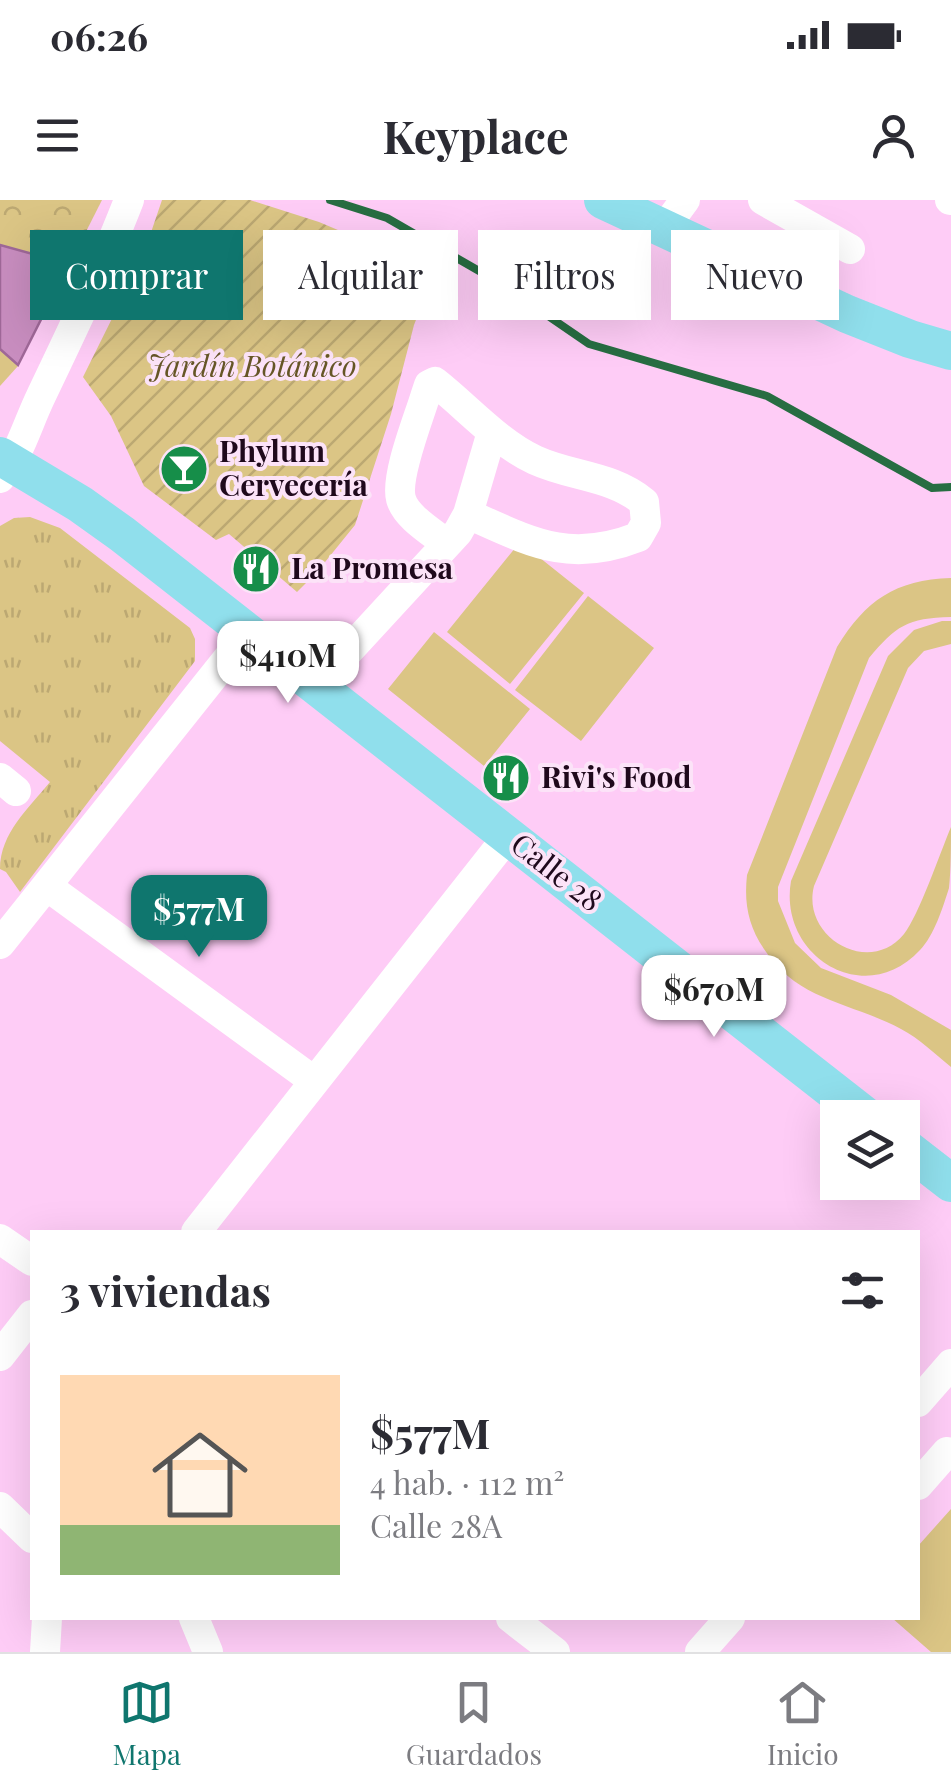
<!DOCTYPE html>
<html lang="es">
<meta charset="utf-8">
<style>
body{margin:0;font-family:"Playfair Display",serif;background:#f7f7f7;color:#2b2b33;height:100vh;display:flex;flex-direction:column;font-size:38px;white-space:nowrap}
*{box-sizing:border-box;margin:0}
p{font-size:32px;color:#7c7c81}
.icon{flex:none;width:55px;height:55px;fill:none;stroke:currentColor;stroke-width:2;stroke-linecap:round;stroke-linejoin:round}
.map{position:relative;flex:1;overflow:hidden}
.side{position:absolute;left:30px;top:1030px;width:890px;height:390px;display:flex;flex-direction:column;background:#fff;border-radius:0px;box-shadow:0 10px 40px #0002}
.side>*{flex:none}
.guide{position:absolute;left:30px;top:30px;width:892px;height:90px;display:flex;gap:20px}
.tools{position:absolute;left:820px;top:900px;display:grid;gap:20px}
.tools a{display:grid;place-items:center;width:100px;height:100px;border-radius:0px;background:#fff;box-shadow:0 10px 40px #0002;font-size:50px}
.price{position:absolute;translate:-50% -85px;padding:0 22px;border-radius:20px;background:#fff;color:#222;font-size:32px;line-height:65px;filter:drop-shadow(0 2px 5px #0008)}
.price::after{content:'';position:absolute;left:50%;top:60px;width:30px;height:22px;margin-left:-15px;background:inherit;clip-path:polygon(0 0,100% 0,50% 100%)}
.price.current{background:#0f766e;color:#fff}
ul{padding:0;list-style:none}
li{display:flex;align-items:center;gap:30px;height:250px;padding:0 30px}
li+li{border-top:2px solid #e1e1e2}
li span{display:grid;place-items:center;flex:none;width:280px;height:200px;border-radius:0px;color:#555}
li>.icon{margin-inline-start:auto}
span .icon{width:120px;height:120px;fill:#fffc;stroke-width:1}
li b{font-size:42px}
h2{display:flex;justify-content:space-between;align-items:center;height:120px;padding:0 30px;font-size:42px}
.pill{padding:0 35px;border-radius:0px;background:#fff;box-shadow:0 10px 40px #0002;font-size:35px;line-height:90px}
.pill.current{background:#0f766e;color:#fff}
.status{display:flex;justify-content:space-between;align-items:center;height:70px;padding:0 50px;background:#fff;direction:ltr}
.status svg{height:28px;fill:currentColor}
header{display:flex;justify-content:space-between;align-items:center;height:130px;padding:0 30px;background:#fff;font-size:45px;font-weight:700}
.tab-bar{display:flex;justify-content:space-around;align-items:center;height:140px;border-top:2px solid #e1e1e2;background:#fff;font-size:28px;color:#7c7c81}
.tab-bar a{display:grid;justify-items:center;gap:5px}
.tab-bar .current{color:#0f766e}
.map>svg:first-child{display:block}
.grass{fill:url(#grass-tufts)}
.park{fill:url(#park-crowns)}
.garden{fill:url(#garden-furrows)}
.pitch{fill:#dbc585}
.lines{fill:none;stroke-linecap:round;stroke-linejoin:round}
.stream{stroke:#276d42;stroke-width:8}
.building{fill:#c88dbf;stroke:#9f6898;stroke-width:2.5}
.minor{stroke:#fff;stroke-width:30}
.major{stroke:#90dfec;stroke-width:38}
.labels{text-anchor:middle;stroke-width:8;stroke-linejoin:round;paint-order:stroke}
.park-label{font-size:30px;font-style:italic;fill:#665627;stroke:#fce3f8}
.poi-label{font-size:30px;font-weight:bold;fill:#1f091c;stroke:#fce3f8;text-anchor:start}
.street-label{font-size:30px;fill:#1f091c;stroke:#fce3f8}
</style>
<div class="status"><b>06:26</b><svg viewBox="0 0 49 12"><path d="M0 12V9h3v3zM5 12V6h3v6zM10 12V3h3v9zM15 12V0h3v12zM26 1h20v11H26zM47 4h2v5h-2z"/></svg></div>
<header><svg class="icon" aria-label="menu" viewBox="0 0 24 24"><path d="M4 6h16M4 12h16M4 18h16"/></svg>Keyplace<svg class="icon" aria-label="person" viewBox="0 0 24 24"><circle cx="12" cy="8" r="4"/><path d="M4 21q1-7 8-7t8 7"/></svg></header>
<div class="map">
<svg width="951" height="1452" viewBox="0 0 951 1452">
<defs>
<pattern id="grass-tufts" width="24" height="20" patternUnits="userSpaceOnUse" patternTransform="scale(2.5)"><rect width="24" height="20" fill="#dbc585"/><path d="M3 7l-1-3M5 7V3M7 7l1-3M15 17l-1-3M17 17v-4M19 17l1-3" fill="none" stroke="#bca872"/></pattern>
<pattern id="park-crowns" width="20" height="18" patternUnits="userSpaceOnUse" patternTransform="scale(2.5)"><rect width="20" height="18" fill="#dbc585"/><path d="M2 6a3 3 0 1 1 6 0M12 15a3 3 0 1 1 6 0" fill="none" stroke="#bca872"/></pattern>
<pattern id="garden-furrows" width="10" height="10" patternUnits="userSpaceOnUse" patternTransform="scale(2.5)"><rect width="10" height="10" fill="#dbc585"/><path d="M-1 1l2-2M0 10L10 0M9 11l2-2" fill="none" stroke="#bca872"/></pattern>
</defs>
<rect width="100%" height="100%" fill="#feccf6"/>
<!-- grass -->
<path class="grass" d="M30,317L60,328L190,428L195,439V461L20,692L6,672L0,669C0,633 29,608 50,582L0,541V326L14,318Z"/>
<!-- park -->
<path class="park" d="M0,0H102L18,166L0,186Z"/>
<!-- garden -->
<path class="garden" d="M162,0H250L319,22L435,71L414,125L391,214L355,325L317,372L297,392L229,334L216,340L144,286L111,216L83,177L143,56Z"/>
<!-- pitch -->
<path class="pitch" d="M520,342L584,393L510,484L447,432Z
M951,378V417C907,418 896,426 869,458L778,687V701L795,743L821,768L891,795L951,830V867C935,854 920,839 901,829C851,802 797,801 764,749C748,725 744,703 747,675L837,447C866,400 895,380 951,378Z
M588,396L654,448L581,541L515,490Z
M942,421H951V444L924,451L908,468L814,686C801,737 869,777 904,734C919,715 940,653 951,627C951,645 951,670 949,688C943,707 934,736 920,750C865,810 778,756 791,681L888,456L914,430Z
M434,432L530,509L484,566L388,489Z
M951,1309V1452H931L892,1418H918V1346Z"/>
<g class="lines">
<!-- stream -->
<path class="stream" d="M330,0L387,18L500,83L589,144L767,196L932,288L951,287"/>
</g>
<!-- building -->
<path class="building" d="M0,45L69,64L18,165L0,149Z"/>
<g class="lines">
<!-- minor -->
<path class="minor" d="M763,0L850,49
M950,0H951
M663,30L685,0
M0,278C20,254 27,225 41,196C72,131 103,67 129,0
M447,344C432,332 406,317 401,299C395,277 418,220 425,197L429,185L435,182C468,208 497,242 535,260C572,277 611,275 644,302L646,323L638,337C569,364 531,342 468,314
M317,485L458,332L468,314L492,232
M0,578L16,591
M48,687L314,881
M0,744L248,433
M196,1032L508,636
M0,1039L32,1061
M0,1156L32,1115
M918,1202L951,1164
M918,1285L947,1252
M0,1307L32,1338
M194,1418L208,1452
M511,1418L555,1452
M45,1452L47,1418
M700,1452L730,1418"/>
<!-- major -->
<path class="major" d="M603,0L847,114L910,139L951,151
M0,256L80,304L122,334L868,918
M902,945L951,983"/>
</g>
<!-- icons -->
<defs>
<g id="bar-disc" transform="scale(2.5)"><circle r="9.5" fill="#168e49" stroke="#fce3f8"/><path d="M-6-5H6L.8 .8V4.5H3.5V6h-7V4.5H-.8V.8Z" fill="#fff"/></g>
<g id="restaurant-disc" transform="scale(2.5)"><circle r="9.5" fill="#168e49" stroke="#fce3f8"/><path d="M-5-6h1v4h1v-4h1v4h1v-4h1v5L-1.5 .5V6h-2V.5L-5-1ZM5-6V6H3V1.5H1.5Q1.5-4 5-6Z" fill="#fff"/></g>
</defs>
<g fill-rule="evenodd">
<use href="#bar-disc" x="184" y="269"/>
<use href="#restaurant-disc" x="256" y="369"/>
<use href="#restaurant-disc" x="506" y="578"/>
</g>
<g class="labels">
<!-- park labels -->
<g class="park-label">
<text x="252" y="177">Jardín Botánico</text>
</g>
<!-- poi labels -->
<g class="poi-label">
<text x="219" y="262">Phylum<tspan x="219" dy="34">Cervecería</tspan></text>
<text x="291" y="379">La Promesa</text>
<text x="541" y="588">Rivi's Food</text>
</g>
<!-- street labels -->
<g class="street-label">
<text transform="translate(556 673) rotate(38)" y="10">Calle 28</text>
</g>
</g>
</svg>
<div class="tools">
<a><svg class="icon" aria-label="layers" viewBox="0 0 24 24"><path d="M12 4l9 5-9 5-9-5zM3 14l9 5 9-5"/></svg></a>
</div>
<b class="price" style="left:288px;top:506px">$410M</b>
<b class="price current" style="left:199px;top:760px">$577M</b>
<b class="price" style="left:714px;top:840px">$670M</b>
<div class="guide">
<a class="pill current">Comprar</a>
<a class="pill">Alquilar</a>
<a class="pill">Filtros</a>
<a class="pill">Nuevo</a>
</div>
<section class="side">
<h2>3 viviendas<svg class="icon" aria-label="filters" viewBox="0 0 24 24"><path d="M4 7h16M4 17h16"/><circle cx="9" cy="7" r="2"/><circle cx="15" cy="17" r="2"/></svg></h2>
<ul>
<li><span style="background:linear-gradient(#ffd9b3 75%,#8fb573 0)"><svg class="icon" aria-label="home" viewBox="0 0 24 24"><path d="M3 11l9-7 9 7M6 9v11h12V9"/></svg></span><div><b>$577M</b><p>4 hab. · 112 m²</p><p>Calle 28A</p></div></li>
</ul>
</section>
</div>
<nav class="tab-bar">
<a class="current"><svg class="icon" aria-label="map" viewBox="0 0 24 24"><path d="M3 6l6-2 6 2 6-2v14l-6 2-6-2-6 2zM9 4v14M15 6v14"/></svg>Mapa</a>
<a><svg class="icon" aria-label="saved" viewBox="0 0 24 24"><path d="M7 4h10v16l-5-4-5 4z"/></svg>Guardados</a>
<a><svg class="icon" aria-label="home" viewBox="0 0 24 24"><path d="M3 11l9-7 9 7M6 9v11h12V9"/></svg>Inicio</a>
</nav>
